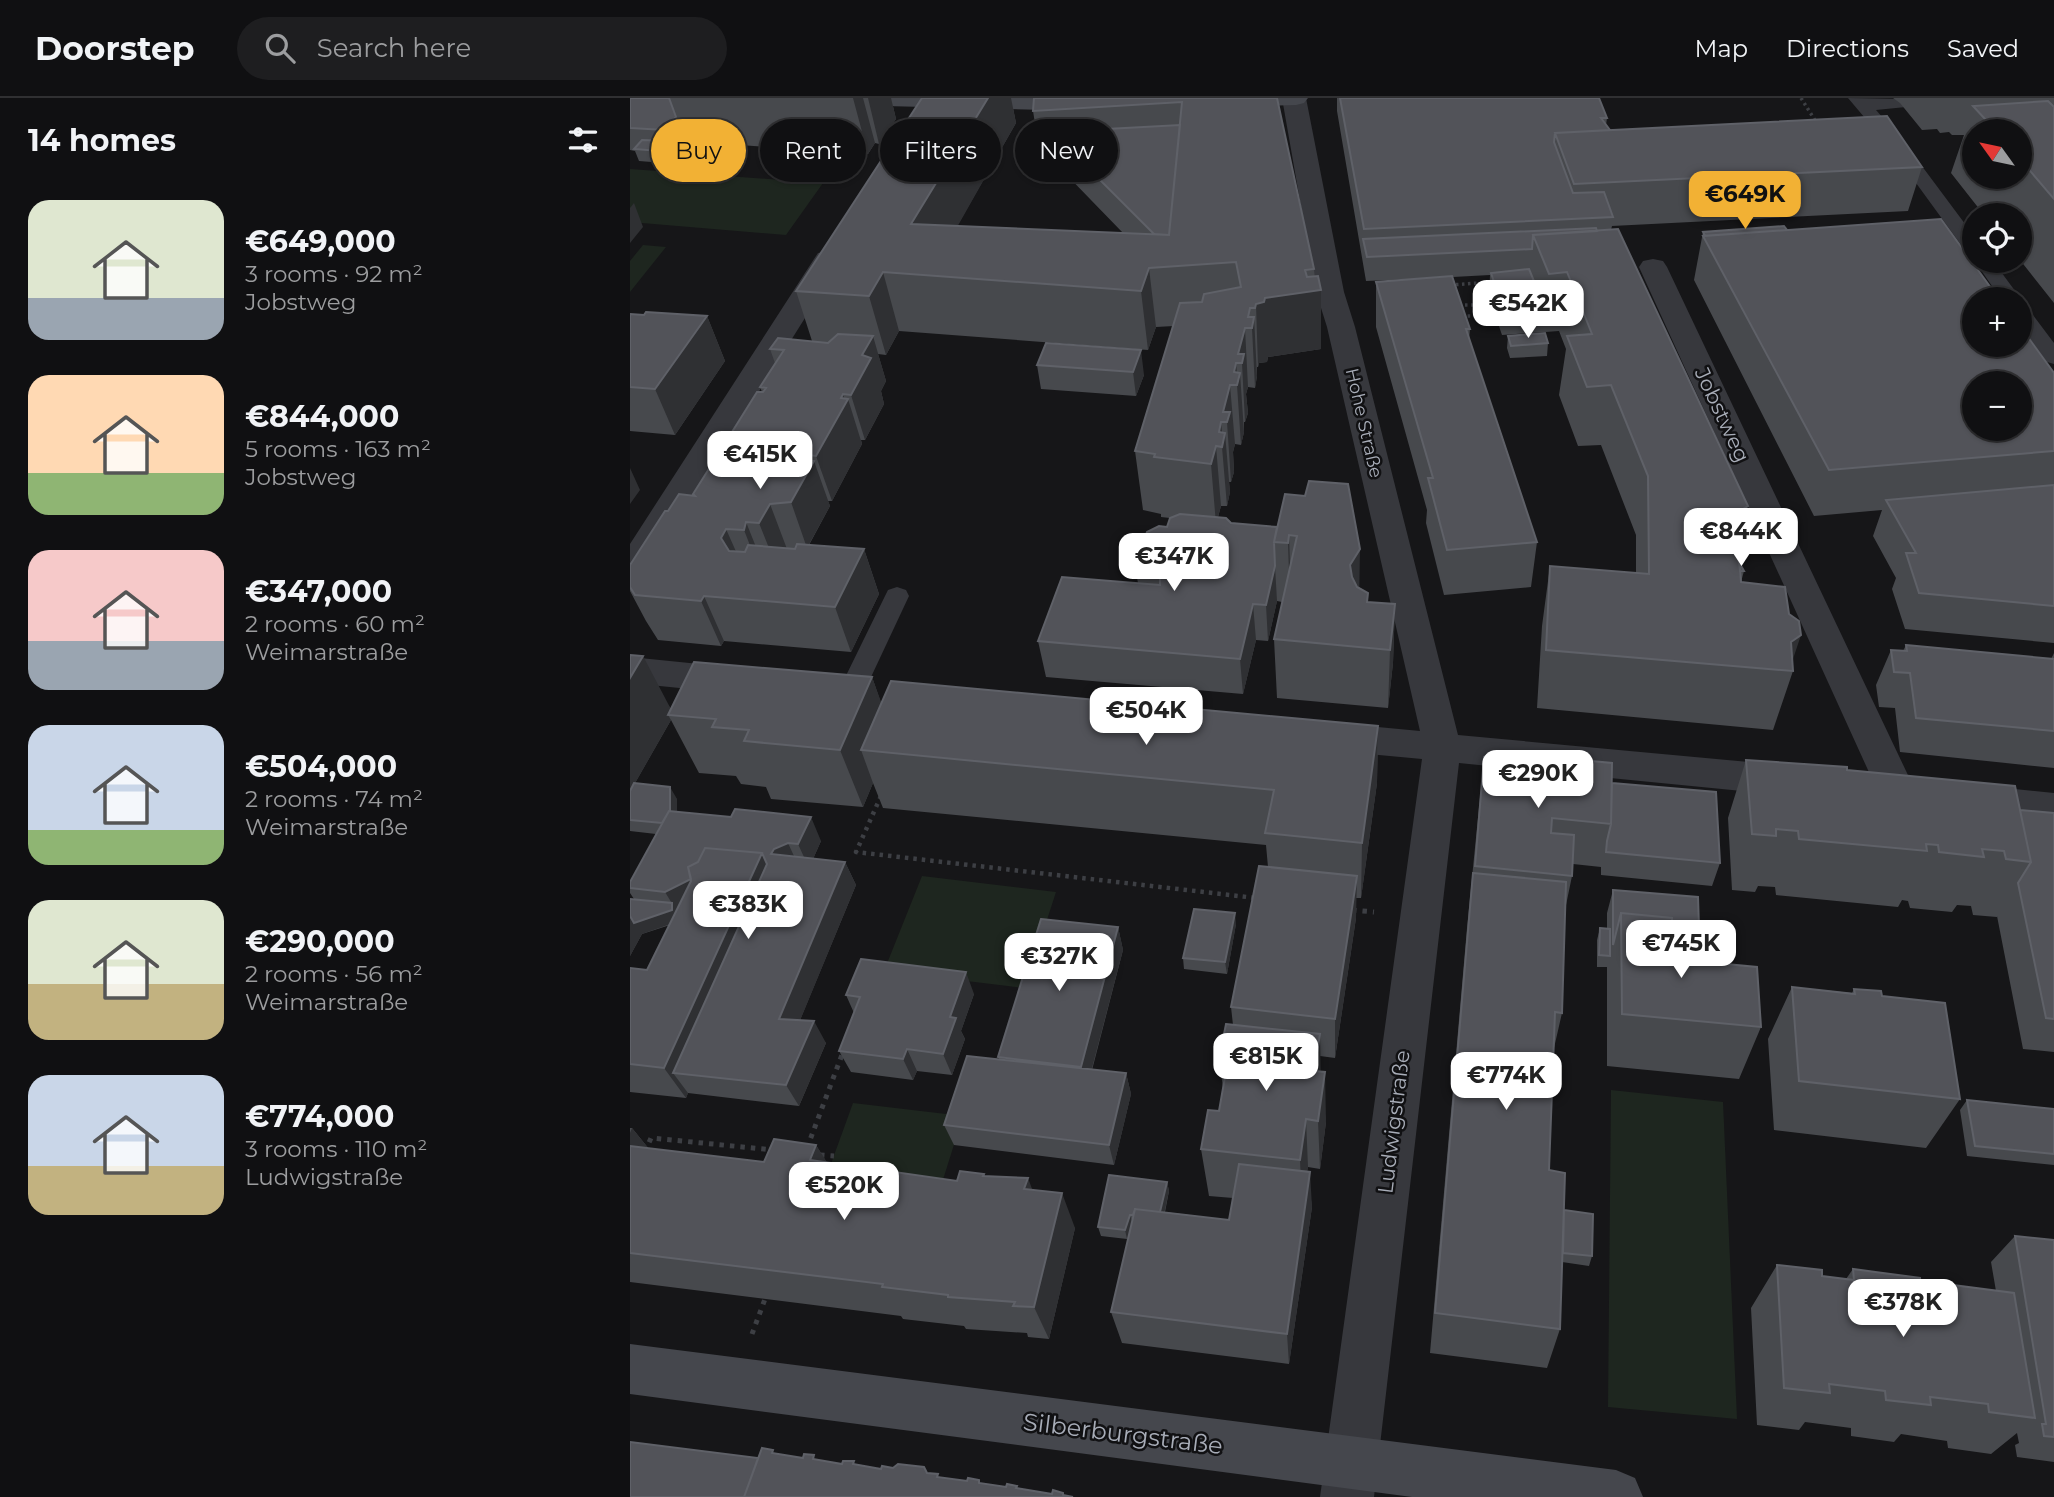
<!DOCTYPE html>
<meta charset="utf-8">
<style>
body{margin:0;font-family:Montserrat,sans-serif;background:#1e1e20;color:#f1f3f6;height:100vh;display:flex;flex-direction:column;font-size:26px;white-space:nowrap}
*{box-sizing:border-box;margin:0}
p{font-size:23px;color:#9c9d9f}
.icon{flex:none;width:38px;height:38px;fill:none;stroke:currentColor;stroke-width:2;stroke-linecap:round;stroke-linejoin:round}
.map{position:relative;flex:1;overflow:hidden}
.panel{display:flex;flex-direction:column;background:#101012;width:630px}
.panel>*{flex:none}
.guide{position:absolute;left:21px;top:21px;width:665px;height:63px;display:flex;gap:14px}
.needle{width:46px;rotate:303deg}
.controls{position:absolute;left:1332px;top:21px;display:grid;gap:14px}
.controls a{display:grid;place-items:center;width:70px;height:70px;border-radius:50%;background:#101012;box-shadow:0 2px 5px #0004,0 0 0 2px #303032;font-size:35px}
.price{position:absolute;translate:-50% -60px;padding:0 16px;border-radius:14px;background:#fff;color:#222;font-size:23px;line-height:46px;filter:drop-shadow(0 2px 4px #0008)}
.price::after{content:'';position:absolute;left:50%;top:42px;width:21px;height:16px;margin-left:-10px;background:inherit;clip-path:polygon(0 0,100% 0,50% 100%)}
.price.on{background:#f2b134;color:#111}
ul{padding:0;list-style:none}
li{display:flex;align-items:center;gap:21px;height:175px;padding:0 28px}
li span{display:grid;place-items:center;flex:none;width:196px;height:140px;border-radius:21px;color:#555}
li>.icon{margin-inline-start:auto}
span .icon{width:84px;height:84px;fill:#fffc;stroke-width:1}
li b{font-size:30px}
h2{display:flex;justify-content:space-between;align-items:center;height:84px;padding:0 28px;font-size:30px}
.chip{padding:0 24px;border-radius:32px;background:#101012;box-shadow:0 2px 5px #0004,0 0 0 2px #303032;font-size:24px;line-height:63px}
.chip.on{background:#f2b134;color:#111}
header{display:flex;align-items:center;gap:42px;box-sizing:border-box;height:98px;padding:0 35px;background:#101012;border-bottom:2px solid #303032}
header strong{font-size:33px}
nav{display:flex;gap:38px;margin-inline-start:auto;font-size:24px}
.search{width:490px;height:63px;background:#1e1e20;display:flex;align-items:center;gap:18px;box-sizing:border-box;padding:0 24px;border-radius:38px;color:#9c9d9f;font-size:26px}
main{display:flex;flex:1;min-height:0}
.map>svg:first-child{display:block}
.green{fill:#1e261f}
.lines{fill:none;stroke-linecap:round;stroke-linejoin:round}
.path-far2{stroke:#3d3f44;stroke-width:3.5;stroke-dasharray:2.5 3.5;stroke-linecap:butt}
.path-far1{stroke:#3d3f44;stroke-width:4.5;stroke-dasharray:3.5 5;stroke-linecap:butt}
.path{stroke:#3d3f44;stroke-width:5;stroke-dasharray:4.5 6;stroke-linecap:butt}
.lane{fill:#37383d;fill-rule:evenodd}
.street{fill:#37383d;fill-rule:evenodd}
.secondary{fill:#45474d;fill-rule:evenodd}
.wall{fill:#47494d;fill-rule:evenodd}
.shaded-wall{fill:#2f3033}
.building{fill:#525359;stroke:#5f6168;stroke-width:2;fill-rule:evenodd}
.labels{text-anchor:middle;stroke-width:5;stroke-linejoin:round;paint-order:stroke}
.far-street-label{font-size:18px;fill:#a8adb8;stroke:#111113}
.street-label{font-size:21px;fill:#a8adb8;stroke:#111113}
.near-street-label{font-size:24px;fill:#a8adb8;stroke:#111113}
</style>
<header>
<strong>Doorstep</strong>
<div class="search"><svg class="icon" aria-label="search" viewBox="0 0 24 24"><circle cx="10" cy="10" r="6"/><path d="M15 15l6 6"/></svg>Search here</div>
<nav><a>Map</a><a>Directions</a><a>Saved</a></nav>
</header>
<main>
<section class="panel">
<h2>14 homes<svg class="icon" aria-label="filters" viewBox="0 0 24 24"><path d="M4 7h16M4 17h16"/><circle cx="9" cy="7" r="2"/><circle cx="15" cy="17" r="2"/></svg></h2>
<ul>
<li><span style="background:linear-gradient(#dfe7d0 70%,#9aa5b1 0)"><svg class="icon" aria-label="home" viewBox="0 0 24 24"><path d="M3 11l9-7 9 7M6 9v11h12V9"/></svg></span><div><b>€649,000</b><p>3 rooms · 92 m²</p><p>Jobstweg</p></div></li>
<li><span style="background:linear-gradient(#ffd9b3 70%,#8fb573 0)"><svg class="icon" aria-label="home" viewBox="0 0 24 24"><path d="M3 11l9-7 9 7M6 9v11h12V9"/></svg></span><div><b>€844,000</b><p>5 rooms · 163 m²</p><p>Jobstweg</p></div></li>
<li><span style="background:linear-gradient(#f6c9c9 65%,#9aa5b1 0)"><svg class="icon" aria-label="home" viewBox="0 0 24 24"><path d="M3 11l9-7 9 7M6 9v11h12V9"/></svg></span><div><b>€347,000</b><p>2 rooms · 60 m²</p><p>Weimarstraße</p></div></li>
<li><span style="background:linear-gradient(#c9d6e8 75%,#8fb573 0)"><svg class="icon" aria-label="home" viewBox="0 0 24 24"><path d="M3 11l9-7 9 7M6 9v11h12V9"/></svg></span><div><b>€504,000</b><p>2 rooms · 74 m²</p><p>Weimarstraße</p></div></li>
<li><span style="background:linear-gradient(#dfe7d0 60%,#c2b280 0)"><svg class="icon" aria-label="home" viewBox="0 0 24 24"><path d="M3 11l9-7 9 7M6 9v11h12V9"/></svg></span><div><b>€290,000</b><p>2 rooms · 56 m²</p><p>Weimarstraße</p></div></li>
<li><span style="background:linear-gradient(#c9d6e8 65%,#c2b280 0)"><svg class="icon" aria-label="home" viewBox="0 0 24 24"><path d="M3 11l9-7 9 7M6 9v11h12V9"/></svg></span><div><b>€774,000</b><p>3 rooms · 110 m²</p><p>Ludwigstraße</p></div></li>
</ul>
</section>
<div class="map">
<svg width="1424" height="1399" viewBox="0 0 1424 1399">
<rect width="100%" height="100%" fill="#161618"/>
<!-- green -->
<path class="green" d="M0,71L193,85L156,137L0,124Z
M13,147L36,149L0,194V163Z
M292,778L426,794L395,890L254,873Z
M981,992L1093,1004L1107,1321L978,1309Z
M223,1005L333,1018L311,1088L198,1074Z"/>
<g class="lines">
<!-- path-far2 -->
<path class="path-far2" d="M1171,0L1188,27
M820,187L863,184
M829,207H846L848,218H831"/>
<!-- path-far1 -->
<path class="path-far1" d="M251,698L226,754L626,800"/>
<!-- path -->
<path class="path" d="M722,812L744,814
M177,1050L213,954
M15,1054L21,1040L144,1052
M190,1057L204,1058
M122,1236L135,1201"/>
<!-- lane -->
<path class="lane" d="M1218,0L1276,1L1279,5L1276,9L1246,12L1274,44L1344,138V157L1337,155L1262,52Z
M1344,162L1363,163L1391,201L1390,203V201H1371Z
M1390,207L1397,209L1424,245V266L1417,264L1390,227Z
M267,489L276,492L279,498L234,594L230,601L221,604L212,601L208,594L255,498L258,492Z"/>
<!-- street -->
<path class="street" d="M652,0H676L714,194L725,229L828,637L1162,668L1175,673L1181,683L1175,693L1162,698L829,665L744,1399H690L792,661L695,652L682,648L676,638L682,628L695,624L790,633L697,229L686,194Z
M198,153L208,155L212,161L12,480L0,483V446L184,161L188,155Z
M1023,161L1033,163L1037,169L1286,694L1281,705L1267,709L1253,705L1248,694L1009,169L1013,163Z
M0,559L109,570L122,574L127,583L122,592L109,596L0,585Z
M1336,686L1424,695V725L1336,716L1322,712L1317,701L1322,690Z"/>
<!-- secondary -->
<path class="secondary" d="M201,0H461L468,6L464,11L456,13L213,7L205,5Z
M586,0H678L674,5L666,7L596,9L588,7Z
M0,1246L986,1372L1005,1380L1013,1399H782L0,1296Z"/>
</g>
<!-- wall -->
<path class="wall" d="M0,0H261L266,21L249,46L245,45L238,56L54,43L44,55H42L34,65L9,63L5,53L0,52Z
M292,0H381L386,25L327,128L493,135L428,68L412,69L403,13L404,0H647L684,171L691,251L638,259L637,264L629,265L628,269H627V278L625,290L618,289L616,296L618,315L615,324H614V334L611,347L605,346L603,354L604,374L601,384H599L600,394L597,408H591L588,419L601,425L647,429L655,396L730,490L738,504L765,506L763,565L758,610L647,600L644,541L652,504L647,503L638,543L626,542L613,596L416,579L408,543L508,485L505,469L537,429L540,420L531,419V416L513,412L505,353L544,228L526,229L518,252L269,233L256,257L248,256L256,283L251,293L254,306L235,342H231L232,346L202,403H198L200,408L179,447L234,451L249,496L221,554L94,543L91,548L28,542L16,523L0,493V467L38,413L64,398L63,396L94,355L92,350L132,294L130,289L145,265L140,251L182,243L166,193Z
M707,0H969L977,20L976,27L980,32L1292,69L1278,113L982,128L981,132L1108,445L1109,464L1114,473L1111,484L1162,562L1163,573L1143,632L907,610L912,528L920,468L1006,475V437L971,347L948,348L929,297L936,251L929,233L872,237L859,199L860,177L823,179L840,231L839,241L907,444L901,489L814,497L796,425L797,412L746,229V184L782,181L736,183L707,13Z
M1263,0H1424V205L1390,162V117H1354L1321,75L1334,37H1322L1319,34L1310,35L1307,31L1292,32L1270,5ZM1344,33H1390V79H1344Z
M1157,132L1424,275V545L1275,531L1262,491L1266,480L1243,438L1252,412L1184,418L1064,182L1073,134Z
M0,216L77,218L95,263L45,337L0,333Z
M878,238L918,245L917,258L880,260L877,250Z
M416,245L514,277L506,298L411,291L407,267Z
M1276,547L1421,561L1424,555V670L1270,654L1265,610L1249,609L1246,587L1261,552L1273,553Z
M0,557L41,611L242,579L251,605L748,628L747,685L731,800H726V820L705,960L690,958V974L696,1024L690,1071L678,1069L677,1073L682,1109L659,1266L492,1245L481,1214L499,1137L497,1141L471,1138L468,1129L537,1084L539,1093L535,1114L599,1122L603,1100L579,1098L571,1051L589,1013L593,990L589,961L603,927L601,909L638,769L636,747L253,710L243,685L233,709L141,701L136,689L111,686L106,678L69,675L41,622L5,685L47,701V714L191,743L183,761L215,764L226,787L170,922L196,945L169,1008L58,995L56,1000L0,994V870L17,872L40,827L12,836L0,858V801H4L0,795V784L26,736L0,733Z
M854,659L982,685L1090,765L1082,788L971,777V766V769L943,766L942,778L935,812L932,915L924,950L919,1072L934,1112L962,1158L959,1168L932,1164L930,1231L917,1270L800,1255L837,830Z
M1116,662L1217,672L1390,712L1424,715V954L1393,951L1367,818V819L1343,817L1341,808L1327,807L1322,814L1280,810L1278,803L1272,802L1268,809L1146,797L1145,789L1128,788L1125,794L1102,792L1098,720Z
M983,792L1070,859L1068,863L1131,929L1109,981L977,968V869H967V842L970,830L977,831V815Z
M606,826L597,876L554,871L553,860Z
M488,829L493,852L462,972L496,975L501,996L484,1067L324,1047L314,1027L369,961L368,959Z
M1162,889L1222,895L1224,891L1252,898L1330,1001L1296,1050L1144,1032L1138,941Z
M344,896L331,933L335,941L322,977L287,973L283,982L221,974L209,953L224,915L216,897Z
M1337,1002L1424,1011V1067L1337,1058L1330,1012Z
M0,1030H2L19,1051L134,1064L186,1047L197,1065L327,1083L354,1076L355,1078L402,1092L445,1130L419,1241L398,1239L397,1235L336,1231L334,1228L273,1221L271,1218L0,1184Z
M1385,1138L1424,1142V1364L1387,1359L1385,1347L1389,1345L1387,1335L1361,1356L1318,1350L1317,1343L1271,1336L1264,1344L1221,1338V1330L1175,1324L1169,1332L1127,1327L1121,1210L1147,1167L1192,1178L1216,1181L1223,1171L1291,1190L1310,1192L1315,1186L1366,1193L1361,1164Z"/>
<!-- shaded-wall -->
<path class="shaded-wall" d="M223,0H233L245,45L238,56Z
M238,0H261L266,21L249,46Z
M358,0H381L386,25L300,177L281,126Z
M46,19L54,43L44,55L35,32Z
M37,43L42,55L34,65L30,53Z
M4,105L13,129L0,145V110Z
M519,170L526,229L518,252L511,193Z
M253,174L269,233L256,257L239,198Z
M691,192V251L638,259L637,264L629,265L628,269L626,206L635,200Z
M77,218L95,263L45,337L25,291Z
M624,219L627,278L625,290L622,230Z
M615,230L618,289L616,296L618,315L615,324L612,265L608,256Z
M243,238L256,283L251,293L254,306L235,342L221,297L232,257Z
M511,252L514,277L506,298L503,274Z
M606,265L608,286L610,275L614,334L611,347L607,287L604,274Z
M600,287L605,346L603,354L604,374L601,384L597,324L593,314Z
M213,296L216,305L218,301L232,346L202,403L186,358Z
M591,324L593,344L595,335L600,394L597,408L592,349L589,334Z
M586,348L591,408L586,426L581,366Z
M179,357L182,366L184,363L200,408L177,450L161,404L176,362Z
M0,370L10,392L0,406Z
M140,406L157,451L147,470L129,425Z
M1118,408L1102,468L1106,415Z
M116,424L134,469L132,478L114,432Z
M96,431L116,476L91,440Z
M659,437L661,497L660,504L658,445Z
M234,451L249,496L221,554L205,509Z
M730,451L729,510L720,526V467Z
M645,468L647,503L638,543L636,507Z
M74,498L94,543L91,548L71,503Z
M623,506L626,542L613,596L610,561Z
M765,506L763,565L758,610L760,552Z
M1171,537L1159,573L1161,544Z
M13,558L44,617H38L41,622L0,694V580Z
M242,579L263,637L231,652L243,685L233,709L210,652Z
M748,628L747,685L731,800L732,745Z
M40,689L47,701V738L40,726Z
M181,719L191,743L179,770L168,746Z
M158,745L169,769L141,756L144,751Z
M132,755L149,789L43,975L58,995L56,1000L34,970Z
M215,764L226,787L162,942L149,921Z
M74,775L49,817L35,794Z
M727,778L726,820L705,960V921Z
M0,804L1,820L12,836L0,858Z
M42,805L49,817V823L12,836L4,825Z
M605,815L606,826L597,876L595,864Z
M488,829L493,852L457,989L451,969Z
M336,874L344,896L331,933L335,941L322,977L313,956L320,919Z
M184,923L196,945L169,1008L156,987Z
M690,936L691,987L684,973Z
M277,951L287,973L283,982L273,961Z
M695,974L696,1024L690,1071L688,1023Z
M496,975L501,996L484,1067L479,1047Z
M676,1021L678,1069L672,1108L670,1062Z
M2,1030L32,1067L0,1054V1035Z
M186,1047L209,1083L180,1062Z
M680,1074L682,1109L659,1266L657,1236Z
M398,1080L411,1115L394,1091Z
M537,1084L539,1093L531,1130L529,1120Z
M432,1095L445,1130L419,1241L404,1209Z
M500,1117L503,1126L497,1141L495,1132Z"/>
<!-- building -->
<path class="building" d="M0,0H39L46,19L35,32L0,30Z
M292,0H358L281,126L539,137L552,4L403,13L404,0H647L684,171L675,172L677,179L688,178L691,192L635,200L634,204L626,206L625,210H620L618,219H624L622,230H615L608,256H614L612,265H606L604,274L610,275L607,287H600L593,314H600L597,324H591L589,334L595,335L592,349L586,348L581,366L524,359L525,356L505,353L550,205L572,204L574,196L611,189L606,164L519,170L511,193L253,174L239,198L166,193Z
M710,0H969L977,20H971L980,32L925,35L924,44L943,95L974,94L983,119L734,131Z
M1418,3L1424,9V101L1390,61V33H1366L1343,8Z
M1257,18L1292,69L944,86L925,35Z
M550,27L539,137L524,136L422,34Z
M12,42L37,43L30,53L4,51Z
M1311,121L1369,201H1344V247H1390V228L1424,275V353L1199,372L1073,138ZM1344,285H1390V331H1344Z
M1154,128L1157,132L1075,138L1073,134Z
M966,130L967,133L903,137L902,151L737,159L733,141Z
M988,131L1118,408L1106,415L1111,484L1155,489L1159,516L1169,523L1171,537L1161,544L1163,573L916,552L920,468L1019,476L1018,378L981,287L957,289L937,238L962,236L937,174L919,176L903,137Z
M899,171L915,210L874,213L861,175Z
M822,178L840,231H836L907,444L817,452L798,380H803L746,184Z
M16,214L77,218L25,291L0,289V216L14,217Z
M915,235L918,245L881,248L878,238Z
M208,236L243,238L232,257L241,260L221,297L213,296L211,300L218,301L186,358L179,357L176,362L184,363L161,404L140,406L129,425L116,424L114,432L96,431L91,440L99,453L115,454L118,447L165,451L167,446L234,451L205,509L74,498L71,503L5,497L0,489V467L35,413H38L49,396L65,398L63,396L89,355H95L98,350H92L127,294H133L136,290L130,289L154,252L140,251L148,240L198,245Z
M416,245L511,252L503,274L407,267Z
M679,383L718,386L730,451L720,467L722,479L727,489L738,495L737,504L765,506L760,552L644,541L667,438L659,437L658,445L644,444L655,396L675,398Z
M1424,387V508L1289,495L1276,455H1286L1256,402Z
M550,416L596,420L601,425L647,429L644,444L645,468L636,507L623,506L610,561L408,543L432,479L530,487V477L515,475L505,469L517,434L529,428L537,429L540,420Z
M1109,464L1114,473H1110Z
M1276,547L1424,561V633L1286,620L1280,575L1264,574L1261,552L1277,553Z
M0,557L13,558L0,580Z
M64,564L242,579L210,652L114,643L119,632L82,629L86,621L38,617Z
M261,583L748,628L732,745L635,735L644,692L231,652Z
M866,654L982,665L981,726L922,720L921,735L944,737L942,778L845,768L854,659Z
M1116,662L1217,669V672L1385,688L1401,764L1376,761L1374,753L1352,751L1354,759L1309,754L1308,747L1296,746L1297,753L1169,741L1168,733L1146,731V738L1122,736Z
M4,685L40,689V713H39L32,725L0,722V693Z
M982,685L1086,694L1090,765L976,754L977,743L981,726Z
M105,711L181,719L168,746L158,745L144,751L141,756L215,764L149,921L184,923L156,987L43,975L137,766L132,755L75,750L68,764L58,769L61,781L35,794L0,790V784L39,713L101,719Z
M1390,712L1424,715V921L1416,920L1388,785L1401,764Z
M75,750L132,755L34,970L0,966V870L17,872L61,783L58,769L68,764Z
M629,768L727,778L705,921L601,909Z
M843,775L936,784L932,915L925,914L919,1072L935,1075L930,1231L805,1215Z
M983,792L1068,799L1070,859L1043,855L1042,820L991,815L983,847Z
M0,801L42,805V812L4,825L0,818Z
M564,811L605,815L595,864L553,860Z
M991,815L1042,820L1043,861L1127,869L1131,929L992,916Z
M411,821L488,829L451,969L368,959Z
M970,830L980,831V858L969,857Z
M231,861L336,874L320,919L326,920L313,956L277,951L273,961L209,953L230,899L216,897Z
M1162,889L1225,896L1224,891L1251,893L1252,898L1315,905L1330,1001L1169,983Z
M596,926L690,936L684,973L695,974L688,1023L676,1021L670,1062L571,1051L578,1012L589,1013L598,962L589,961Z
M337,958L496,975L479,1047L314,1027Z
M1337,1002L1424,1011V1056L1345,1048Z
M144,1041L186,1047L180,1062L327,1083L330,1073L354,1076L353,1078L398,1080L394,1091L432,1095L404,1209L383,1208L385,1204L318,1199V1197L252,1189L253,1186L0,1155V1048L134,1064Z
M609,1066L680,1074L657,1236L481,1214L505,1111L599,1122Z
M479,1077L537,1084L530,1114L505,1111L503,1117H500L495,1132L468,1129Z
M934,1112L963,1116L962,1158L933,1155Z
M1385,1138L1424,1142V1339L1414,1338L1412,1326H1416Z
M1147,1167L1192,1172V1178L1224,1182L1223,1171L1290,1180L1291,1190L1317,1193L1315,1186L1384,1195L1405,1320L1359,1314L1358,1306L1300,1299L1301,1307L1256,1302L1255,1293L1199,1286L1200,1295L1154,1290Z
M0,1344L128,1360L114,1399H0Z
M132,1350L143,1352L142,1355L173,1360L174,1356L184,1357L183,1361L212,1366L213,1363H224L223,1366L251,1371L252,1368L263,1370L268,1366L294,1369L297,1375L308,1376L307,1379L337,1383L338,1380L349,1382V1385L376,1389L377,1386L387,1388L386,1390L422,1396L423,1392L433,1395V1397L443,1399H114Z"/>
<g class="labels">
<!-- far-street labels -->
<g class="far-street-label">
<text transform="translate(734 325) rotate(77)" y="6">Hohe Straße</text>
</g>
<!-- street labels -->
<g class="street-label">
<text transform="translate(1092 317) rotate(65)" y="7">Jobstweg</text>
<text transform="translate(764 1024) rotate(-83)" y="7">Ludwigstraße</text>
</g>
<!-- near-street labels -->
<g class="near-street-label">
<text transform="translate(493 1336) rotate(7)" y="8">Silberburgstraße</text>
</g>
</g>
</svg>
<div class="controls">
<a><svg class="needle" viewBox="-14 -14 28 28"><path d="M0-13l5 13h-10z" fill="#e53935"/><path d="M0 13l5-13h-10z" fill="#9c9d9f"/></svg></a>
<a><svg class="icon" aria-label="locate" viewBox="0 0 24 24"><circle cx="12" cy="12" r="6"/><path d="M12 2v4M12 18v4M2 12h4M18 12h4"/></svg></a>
<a>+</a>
<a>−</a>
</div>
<b class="price on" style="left:1115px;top:133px">€649K</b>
<b class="price" style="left:898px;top:242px">€542K</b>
<b class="price" style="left:130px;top:393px">€415K</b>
<b class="price" style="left:1111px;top:470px">€844K</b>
<b class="price" style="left:544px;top:495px">€347K</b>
<b class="price" style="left:516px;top:649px">€504K</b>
<b class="price" style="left:908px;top:712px">€290K</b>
<b class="price" style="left:118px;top:843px">€383K</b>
<b class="price" style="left:1051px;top:882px">€745K</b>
<b class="price" style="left:429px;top:895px">€327K</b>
<b class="price" style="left:636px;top:995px">€815K</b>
<b class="price" style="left:876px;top:1014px">€774K</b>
<b class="price" style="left:214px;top:1124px">€520K</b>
<b class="price" style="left:1273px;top:1241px">€378K</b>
<div class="guide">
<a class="chip on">Buy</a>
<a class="chip">Rent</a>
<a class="chip">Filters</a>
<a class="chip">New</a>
</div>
</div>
</main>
